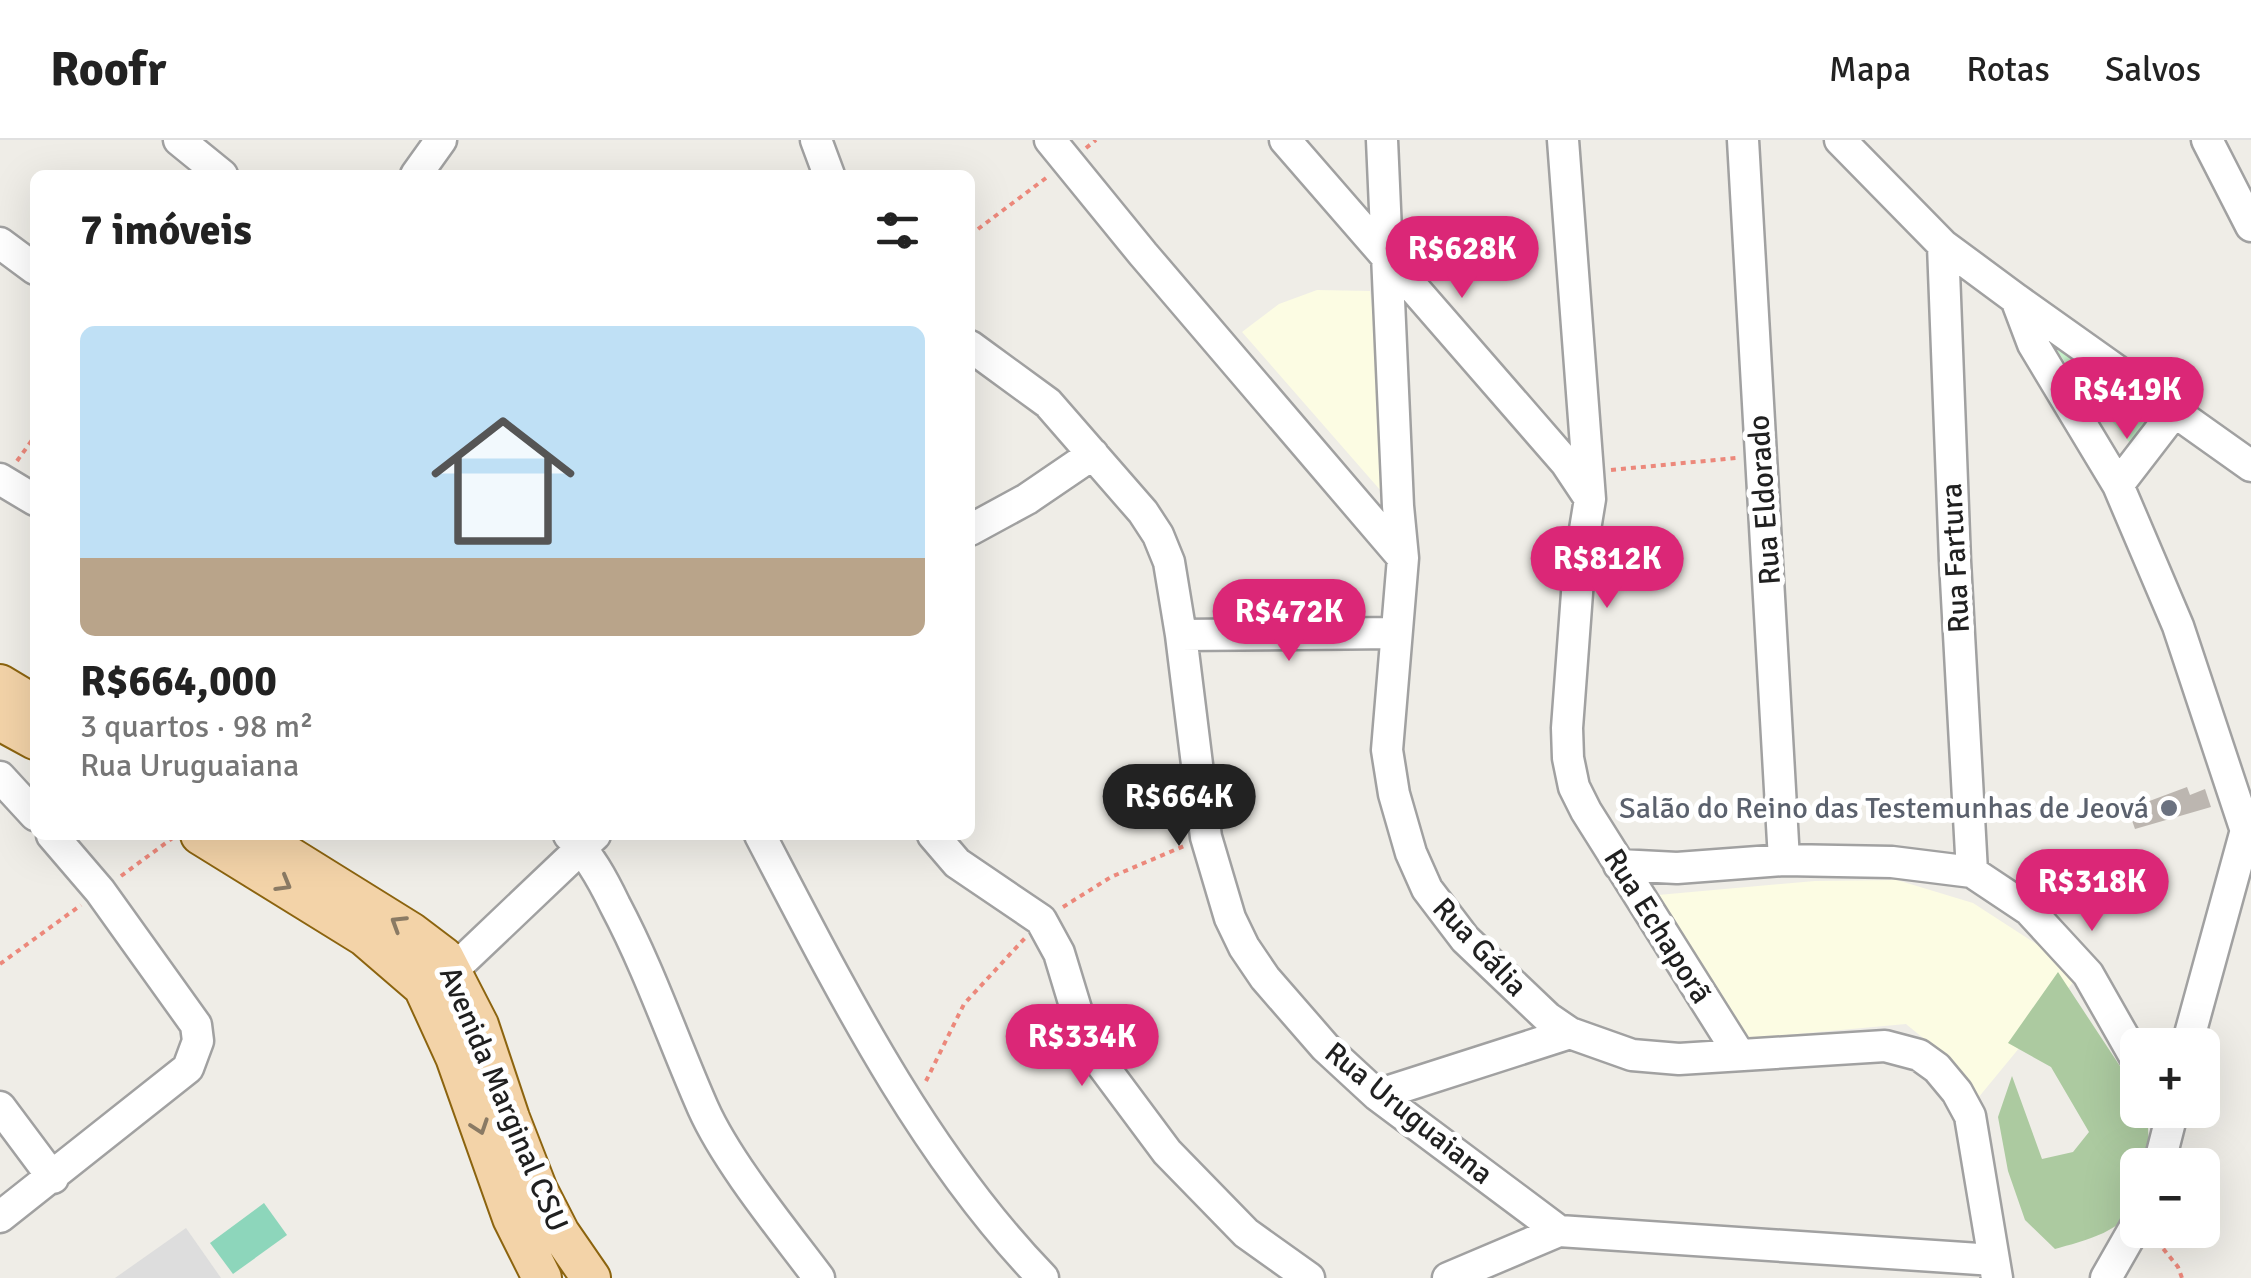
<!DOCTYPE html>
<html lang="pt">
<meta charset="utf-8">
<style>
body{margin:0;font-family:Signika,sans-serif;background:#f2f2f2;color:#222;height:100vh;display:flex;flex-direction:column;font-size:38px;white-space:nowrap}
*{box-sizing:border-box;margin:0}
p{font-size:32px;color:#767676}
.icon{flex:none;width:55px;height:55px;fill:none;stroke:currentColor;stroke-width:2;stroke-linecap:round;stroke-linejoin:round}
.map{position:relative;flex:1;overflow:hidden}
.details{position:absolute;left:30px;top:30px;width:945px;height:670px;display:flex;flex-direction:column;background:#fff;border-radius:15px;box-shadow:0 10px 40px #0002}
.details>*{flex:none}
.tools{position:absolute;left:2120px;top:888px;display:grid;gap:20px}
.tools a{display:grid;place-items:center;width:100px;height:100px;border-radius:15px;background:#fff;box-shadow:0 10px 40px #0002;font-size:50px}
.price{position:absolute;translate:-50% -85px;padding:0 22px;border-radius:35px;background:#db2777;color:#fff;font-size:32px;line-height:65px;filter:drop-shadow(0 2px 5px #0008)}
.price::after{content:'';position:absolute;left:50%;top:60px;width:30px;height:22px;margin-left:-15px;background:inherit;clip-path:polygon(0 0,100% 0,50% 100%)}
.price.active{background:#222;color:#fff}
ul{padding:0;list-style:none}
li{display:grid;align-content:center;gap:20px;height:530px;padding:0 50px}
li span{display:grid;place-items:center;height:310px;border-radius:15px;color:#555}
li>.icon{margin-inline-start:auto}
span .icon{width:180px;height:180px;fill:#fffc;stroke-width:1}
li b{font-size:42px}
h2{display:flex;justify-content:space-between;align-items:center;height:120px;padding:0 50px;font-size:42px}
header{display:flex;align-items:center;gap:60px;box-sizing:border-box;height:140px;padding:0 50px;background:#fff;border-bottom:2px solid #e0e0e0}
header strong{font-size:48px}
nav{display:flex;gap:55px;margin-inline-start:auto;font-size:35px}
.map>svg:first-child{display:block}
.residential{fill:#ddd}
.education{fill:#fcfce3}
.forest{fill:#accaa0}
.park{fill:#c9f4cd}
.pitch{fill:#8dd6bb}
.building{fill:#bcb6b0}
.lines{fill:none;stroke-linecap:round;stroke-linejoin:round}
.minor-casing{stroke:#a1a1a1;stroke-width:35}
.major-casing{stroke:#8c640f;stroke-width:42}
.path{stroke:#ec887b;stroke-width:4;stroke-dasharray:5 5;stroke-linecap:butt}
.minor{stroke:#fff;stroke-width:30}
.major{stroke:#f3d3a8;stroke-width:38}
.oneway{stroke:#8a7a64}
.worship-dot{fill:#6b7280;stroke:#fff;stroke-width:4}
.labels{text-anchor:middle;stroke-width:10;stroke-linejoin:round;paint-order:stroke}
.street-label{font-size:30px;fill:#202020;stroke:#fff}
.worship-label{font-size:30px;fill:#5b616d;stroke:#fff;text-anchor:end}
</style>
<header>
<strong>Roofr</strong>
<nav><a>Mapa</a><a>Rotas</a><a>Salvos</a></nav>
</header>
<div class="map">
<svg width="2251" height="1138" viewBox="0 0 2251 1138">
<rect width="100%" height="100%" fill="#efede7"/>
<!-- residential -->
<path class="residential" d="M186,1088L221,1138H115Z"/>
<!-- education -->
<path class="education" d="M1317,150L1370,151L1390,310L1388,359L1242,192L1279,164Z
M1897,740L1973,763L2041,807L2075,840L1978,958L1951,921L1906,884L1743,899L1658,755L1815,741Z"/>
<!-- forest -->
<path class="forest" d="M2058,832L2137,952L2138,970H2147L2150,1025H2138C2137,1035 2140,1049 2137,1058C2129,1091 2083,1101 2055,1109L2025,1080L2008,1031L1998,977L2012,936L2042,1019L2073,1012L2089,992L2051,927L2008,903Z"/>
<!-- park -->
<path class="park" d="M2045,193L2158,272L2130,303L2074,235Z"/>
<!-- pitch -->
<path class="pitch" d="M264,1063L287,1095L233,1134L210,1103Z"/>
<!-- building -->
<path class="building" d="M2187,647L2190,655L2205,649L2211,667L2135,689L2128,669Z"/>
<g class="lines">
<!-- minor casing -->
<g class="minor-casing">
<path id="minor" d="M179,0L222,35
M816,0L829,35
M1050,0L1143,114L1403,418
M1285,0L1566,323L1590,359
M1382,0L1398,366L1403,418L1387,610L1394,654L1411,713L1427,749L1465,799L1548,878L1570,893L1632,915L1679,919L1885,906L1919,915L1937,928L1957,952L1970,976L1997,1138
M1563,0L1590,359L1579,426L1567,588L1568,618L1574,647L1586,671L1739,914
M1743,0L1784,720
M1840,0L1943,105L2016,159L2033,204L2118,345L2178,486L2251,706
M2207,0L2251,86
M416,35L441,0
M0,103L35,129
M1943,105L1955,421L1972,732
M2016,159L2251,326
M970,206L1048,263L1143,372L1158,395L1169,422L1181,495L1206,697L1230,778L1244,807L1265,838L1325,907L1377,955L1559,1091L1994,1120
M0,339L35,360
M2118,345L2175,271
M970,390L1027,359L1093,314
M1181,495L1396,493
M0,637L35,675
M569,695C589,714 603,740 615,765C650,831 673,900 703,968C727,1022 783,1090 819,1138
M760,695C840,848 922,1013 1043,1138
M933,695L957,723L1041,780L1059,813L1083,892L1094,914L1167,1012L1246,1093L1309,1138
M1619,725L1677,728L1784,720L1892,722L1972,732L2029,770L2088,834L2138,922
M434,841L453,830L595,695
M2187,905L2246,690
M1377,955L1570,893
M0,967L53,1038
M2159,1025L2173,970
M0,1077L188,928L198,901L196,885L100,751L52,695
M1448,1138L1559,1091
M2106,1138L2138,1082"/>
</g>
<!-- major casing -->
<g class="major-casing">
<path id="major" d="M0,544L35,565
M0,581L35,600
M200,695L365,797L423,847L455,917L512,1078L542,1138
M255,695L411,792L444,817L479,885L510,978L538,1050L560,1093L591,1138"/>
</g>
<!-- path -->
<path class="path" d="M1086,8L1096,0
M970,95L1050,35
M17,321L35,296
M1611,330L1736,318
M121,736L174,697
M1063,767L1111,737L1184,706
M0,824L81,765
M926,941L964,864L1025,798
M2157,1101L2178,1127L2182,1138"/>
<!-- minor -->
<use href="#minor" class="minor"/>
<!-- major -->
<use href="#major" class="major"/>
</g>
<!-- one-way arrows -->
<defs><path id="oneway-chevron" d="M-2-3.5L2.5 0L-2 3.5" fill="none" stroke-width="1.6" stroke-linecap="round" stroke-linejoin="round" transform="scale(2.5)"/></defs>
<g class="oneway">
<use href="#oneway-chevron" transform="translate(284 744) rotate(30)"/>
<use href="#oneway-chevron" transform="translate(398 783) rotate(-148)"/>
<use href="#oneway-chevron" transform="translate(480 987) rotate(71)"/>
</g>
<!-- markers -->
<circle class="worship-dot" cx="2169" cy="668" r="10"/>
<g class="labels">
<!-- street labels -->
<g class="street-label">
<text transform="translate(1764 360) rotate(-94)" y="10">Rua Eldorado</text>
<text transform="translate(1955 418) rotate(-93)" y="10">Rua Fartura</text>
<text transform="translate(1658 786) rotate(58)" y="10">Rua Echaporã</text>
<text transform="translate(1480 807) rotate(47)" y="10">Rua Gália</text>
<text transform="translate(504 959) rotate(67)" y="10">Avenida Marginal CSU</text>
<text transform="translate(1409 973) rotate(39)" y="10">Rua Uruguaiana</text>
</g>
<!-- worship labels -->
<g class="worship-label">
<text x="2149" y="678">Salão do Reino das Testemunhas de Jeová</text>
</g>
</g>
</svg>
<div class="tools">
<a>+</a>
<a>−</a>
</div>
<b class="price" style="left:1462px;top:161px">R$628K</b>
<b class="price" style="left:2127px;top:302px">R$419K</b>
<b class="price" style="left:1607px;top:471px">R$812K</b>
<b class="price" style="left:1289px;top:524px">R$472K</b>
<b class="price active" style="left:1179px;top:709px">R$664K</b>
<b class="price" style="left:2092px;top:794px">R$318K</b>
<b class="price" style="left:1082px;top:949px">R$334K</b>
<section class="details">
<h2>7 imóveis<svg class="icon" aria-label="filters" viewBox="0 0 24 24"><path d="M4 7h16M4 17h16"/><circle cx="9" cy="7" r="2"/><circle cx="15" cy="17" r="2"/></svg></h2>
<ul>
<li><span style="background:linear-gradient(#bfe0f5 75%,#b9a48a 0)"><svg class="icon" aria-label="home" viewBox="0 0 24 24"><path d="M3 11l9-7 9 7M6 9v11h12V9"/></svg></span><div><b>R$664,000</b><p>3 quartos · 98 m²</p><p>Rua Uruguaiana</p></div></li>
</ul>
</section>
</div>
